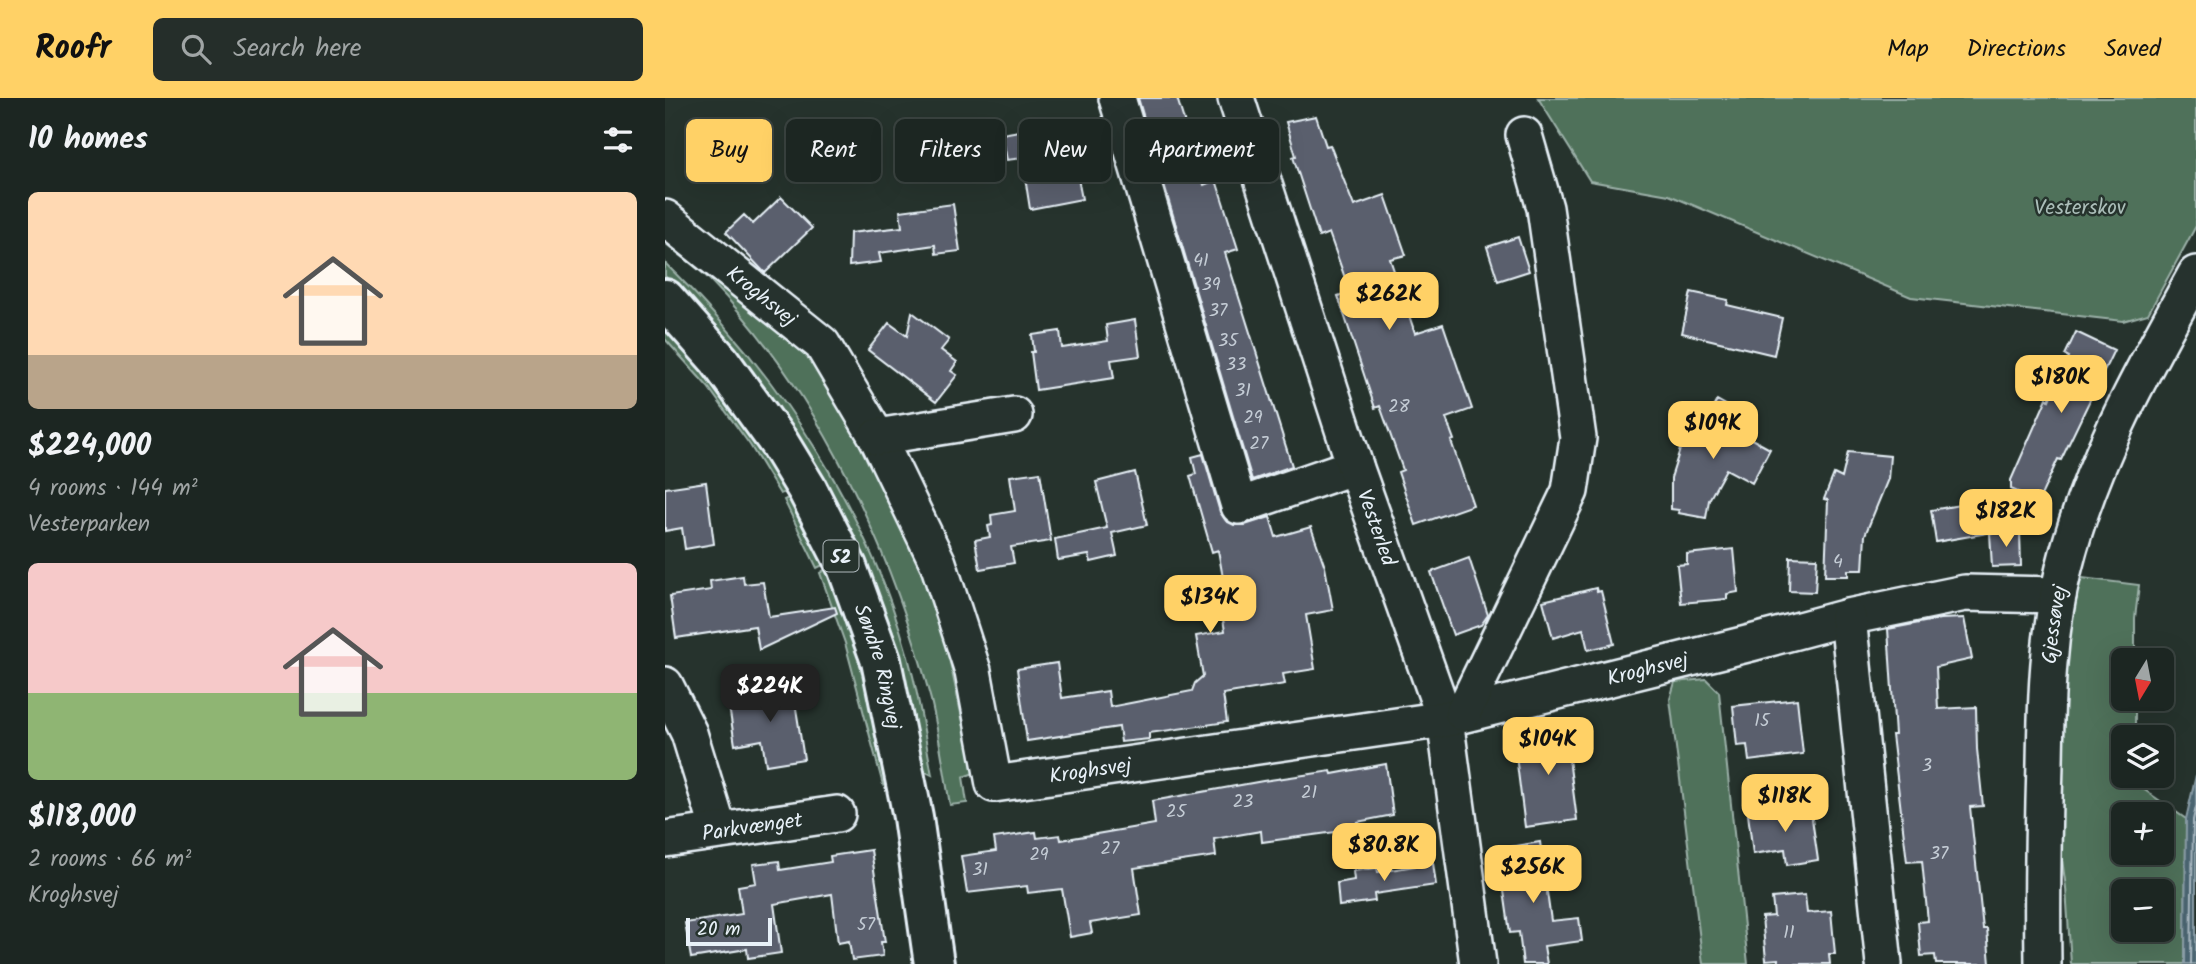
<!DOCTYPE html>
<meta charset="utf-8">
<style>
body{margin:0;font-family:Kalam,sans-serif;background:#252e2a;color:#f1f3f6;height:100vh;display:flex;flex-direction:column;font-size:26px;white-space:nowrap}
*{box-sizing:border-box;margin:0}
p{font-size:23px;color:#a0a5a5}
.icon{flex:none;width:38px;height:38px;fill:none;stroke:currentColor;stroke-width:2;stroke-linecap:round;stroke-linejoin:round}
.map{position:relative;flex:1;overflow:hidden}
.drawer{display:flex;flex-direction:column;background:#1c2622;width:665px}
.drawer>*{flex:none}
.banner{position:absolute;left:21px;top:21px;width:665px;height:63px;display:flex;gap:14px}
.needle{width:46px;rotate:190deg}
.controls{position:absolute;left:1446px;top:550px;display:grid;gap:14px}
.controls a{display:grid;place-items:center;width:63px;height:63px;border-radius:10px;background:#1c2622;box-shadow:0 7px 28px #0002,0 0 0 2px #3a4340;font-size:35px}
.scale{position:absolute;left:21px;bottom:18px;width:86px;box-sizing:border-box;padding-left:7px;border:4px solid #e8f1f8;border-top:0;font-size:19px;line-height:24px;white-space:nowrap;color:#e8f1f8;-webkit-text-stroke:5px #26332d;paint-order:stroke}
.price{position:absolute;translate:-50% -60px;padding:0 16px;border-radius:14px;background:#ffd166;color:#111;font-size:23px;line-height:46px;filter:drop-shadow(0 2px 4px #0008)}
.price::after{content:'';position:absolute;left:50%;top:42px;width:21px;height:16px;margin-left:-10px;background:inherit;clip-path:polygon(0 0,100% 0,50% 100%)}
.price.on{background:#222;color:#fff}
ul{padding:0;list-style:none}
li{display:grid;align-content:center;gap:14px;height:371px;padding:0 28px}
li span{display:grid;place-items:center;height:217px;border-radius:10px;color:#555}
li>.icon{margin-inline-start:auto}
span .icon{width:126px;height:126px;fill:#fffc;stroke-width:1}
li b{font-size:30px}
h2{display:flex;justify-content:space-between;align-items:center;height:84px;padding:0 28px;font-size:30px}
.tag{padding:0 24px;border-radius:10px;background:#1c2622;box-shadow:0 7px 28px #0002,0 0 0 2px #3a4340;font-size:24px;line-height:63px}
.tag.on{background:#ffd166;color:#111}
header{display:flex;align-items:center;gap:42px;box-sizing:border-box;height:98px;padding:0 35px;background:#ffd166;color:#111}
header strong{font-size:33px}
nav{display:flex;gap:38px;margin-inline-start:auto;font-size:24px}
.search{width:490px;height:63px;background:#252e2a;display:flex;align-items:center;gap:18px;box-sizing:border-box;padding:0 24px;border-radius:10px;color:#a0a5a5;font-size:26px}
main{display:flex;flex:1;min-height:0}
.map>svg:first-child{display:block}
.green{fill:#50715a;stroke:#9cb1a9;stroke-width:2;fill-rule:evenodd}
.water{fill:#4c6571;stroke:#8a9da7;stroke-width:2}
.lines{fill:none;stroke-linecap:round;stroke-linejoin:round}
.shore{stroke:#aab9c2;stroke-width:2}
.building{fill:#5a5f6d;stroke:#e8f1f8;stroke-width:2}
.minor-casing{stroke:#e8f1f8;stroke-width:40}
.major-casing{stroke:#e8f1f8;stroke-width:44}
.minor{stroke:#26332d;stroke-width:35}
.major{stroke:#26332d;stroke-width:38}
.labels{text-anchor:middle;stroke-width:5;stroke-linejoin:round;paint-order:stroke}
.number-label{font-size:18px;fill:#c4ccd5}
.shield{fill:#26332d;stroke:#aeb8bb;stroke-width:2}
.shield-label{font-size:19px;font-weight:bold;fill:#e8f1f8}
.park-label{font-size:21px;fill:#abbeb9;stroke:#26332d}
.street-label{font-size:21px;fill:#e8f1f8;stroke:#26332d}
</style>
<header>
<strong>Roofr</strong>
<div class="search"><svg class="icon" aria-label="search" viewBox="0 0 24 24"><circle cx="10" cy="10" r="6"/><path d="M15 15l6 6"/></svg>Search here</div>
<nav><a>Map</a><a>Directions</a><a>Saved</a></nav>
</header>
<main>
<section class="drawer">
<h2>10 homes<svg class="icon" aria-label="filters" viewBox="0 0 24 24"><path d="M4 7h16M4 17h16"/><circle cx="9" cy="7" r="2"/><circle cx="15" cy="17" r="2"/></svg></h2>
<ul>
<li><span style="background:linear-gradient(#ffd9b3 75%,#b9a48a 0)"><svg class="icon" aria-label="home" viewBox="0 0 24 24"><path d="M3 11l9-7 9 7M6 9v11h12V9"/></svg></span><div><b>$224,000</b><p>4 rooms · 144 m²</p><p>Vesterparken</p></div></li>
<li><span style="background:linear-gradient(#f6c9c9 60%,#8fb573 0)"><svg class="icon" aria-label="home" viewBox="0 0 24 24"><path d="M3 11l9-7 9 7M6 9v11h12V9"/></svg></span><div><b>$118,000</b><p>2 rooms · 66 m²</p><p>Kroghsvej</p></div></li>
</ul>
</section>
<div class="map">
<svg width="1531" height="866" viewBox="0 0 1531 866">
<rect width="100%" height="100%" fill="#26332d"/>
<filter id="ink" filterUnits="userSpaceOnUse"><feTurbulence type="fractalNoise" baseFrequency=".0143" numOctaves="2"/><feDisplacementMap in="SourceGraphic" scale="14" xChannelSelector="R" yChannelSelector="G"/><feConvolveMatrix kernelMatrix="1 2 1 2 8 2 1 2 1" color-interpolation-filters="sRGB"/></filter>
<g filter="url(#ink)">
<!-- green -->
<path class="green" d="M873,0H1531V128L1483,216L1458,223L1246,199L1004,97L925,83Z
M0,131L126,231L195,342L242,433L273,509L309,675L298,679L302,705L285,707C279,672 274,636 266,602C226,451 155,295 45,182C32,169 14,157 0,145Z
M0,165C116,278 209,419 248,578C256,611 261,645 267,677L257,672L148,366L115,313L87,275L0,178Z
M0,230L59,297L123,393L115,396L85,347L43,289L0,241Z
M127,398L150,444L158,467L152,470L119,402Z
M161,471L204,588L226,693L218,687L180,545L155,475Z
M1417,480L1474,487L1470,520V562H1458V600H1470V639H1458V677H1471V686L1521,721L1520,866H1406L1401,790L1391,717L1394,637L1407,512ZM1458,716H1496V754H1458ZM1458,793H1496V831H1458Z
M1041,581L1054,594L1083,866H1038L1005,601L1010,584Z"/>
<!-- water -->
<path class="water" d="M1531,677V866H1520L1521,721Z"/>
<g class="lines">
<!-- shore -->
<path class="shore" d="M1526,866L1528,722L1531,709"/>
</g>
<!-- building -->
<path class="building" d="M473,0H512L539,87L551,82L573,151L560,155L627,368L587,382Z
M651,18L661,48L665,47L689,108L720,97L741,157L725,161L750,235L778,226L807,311L781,320L789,342L786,343L808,407L751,427L733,374L738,372L715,308L710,310L673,198L685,194L664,135L654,139L628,59L631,58L621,24Z
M437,21L444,43L407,50L417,101L365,111L357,60L342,62L337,36L404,24V26Z
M116,99L147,130L100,175L61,134L79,117L88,126Z
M288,106L295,153L271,156L270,147L214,155L216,164L184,168L185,135L237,129L235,113Z
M853,139L864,173L833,183L822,149Z
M1026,194L1063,202L1062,207L1117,220L1109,257L1017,235Z
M247,214L284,242L276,252L292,264L286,273L292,277L271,304L203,252L224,225L242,238Z
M470,222L475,258L446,262L449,280L371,292L366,254H369L367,237L395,233L397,250L443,243L441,227Z
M1411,234L1449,252L1396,362L1393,361L1375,400H1366L1346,391V382L1382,300L1384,302L1404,259L1400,257Z
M1052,302L1077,316L1068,331L1105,351L1087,385L1061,371L1044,402L1041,420L1013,415L1014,412L1006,411V380L1017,345L1026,350Z
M1183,354L1225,358L1223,381L1200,437L1198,472H1183V478H1160L1163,402L1159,401L1169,376L1177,380Z
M538,356L555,414L561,423L569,427H580L605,419L611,439L646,429L660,469L668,512L641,517L650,571L618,576L620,586L558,596L562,624L484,635V641L456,644L454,629L362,643L352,571L392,565L397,600L443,593L445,609L527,593L530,585L538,578L531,538L560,533L555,503L562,502L553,452L547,454L525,378L531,376L527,359Z
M375,374L386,443L346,449L349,465L315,471L310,442L325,439L323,428L327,427L326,417L350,413L345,378Z
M470,374L482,427L447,435L452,458L426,464L424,457L393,462L390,441L442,430L431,384Z
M41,384L49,446L20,451L17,430L0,433V390Z
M1318,403L1323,435L1271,444L1266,412Z
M1355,433L1356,468L1327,469L1325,435Z
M1069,451L1073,494L1062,496V501L1016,505L1012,467L1022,466V456Z
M1125,459L1152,460L1150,494L1124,493Z
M804,460L823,517L816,527L788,537L766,474Z
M78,478L79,486L98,484L104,519L170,509L172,515L94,552L90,528L11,540L5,498L46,492L45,483Z
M931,490L932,494L936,493L949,546L923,552L918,531L888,540L878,503Z
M1299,520L1307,561L1271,569L1273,611L1311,609L1312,651L1318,708L1305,709L1318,831H1322L1325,866H1271L1270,857L1256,858L1253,824L1263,823L1257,763L1242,764L1227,637H1230L1223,531L1275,521Z
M127,585L139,661L101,667L97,642L70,647L64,608L91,604L89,591Z
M1132,601L1138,656L1084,663L1082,647L1072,648L1068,608Z
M916,633L919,659L904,661L912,722L860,729L849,642Z
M721,666L728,717L692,724L693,731L597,744L596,733L549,741L551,758L469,770L476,817L425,825L427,835L405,839L397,791L363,795L362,788L302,795L296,758L331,753L329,740L371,734L372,740L395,737L396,742L490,726L487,703L598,683L666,673L667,676Z
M1145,707L1153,762L1122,767L1120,751L1088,756L1083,716Z
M875,744L886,823L914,820L917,843L879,848L882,866H858L854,834L845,835L836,772L842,771L839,750Z
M206,752L220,844H216L218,858L187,862L184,843L173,845L167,796L109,806L116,855L83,860L82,851L26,860L20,825L77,816L73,788L91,785L88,766L114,763L115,772L166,764L165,758Z
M768,765L771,787L709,796L710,803L674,808L672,785L689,782L688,773L712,770L713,774Z
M1140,797L1142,815L1166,813L1170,856H1164L1165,866H1113V861L1101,862L1097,819L1109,818L1107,800Z"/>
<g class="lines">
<!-- minor casing -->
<g class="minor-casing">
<g id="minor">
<path d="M452,0L574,408L690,368"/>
<path id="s1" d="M571,0L690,368L780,621L813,866"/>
<path id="s2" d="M0,120L157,246L212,339L273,465L308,573L329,686L780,621L1086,545L1183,519L1300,495L1393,497"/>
<path d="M212,339L349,317"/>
<path d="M1183,519L1219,866"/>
<path d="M0,587L24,635L54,733"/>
<path d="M798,615L905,393L913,340L880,110L859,37"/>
<path id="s3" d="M0,741L172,716"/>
<path id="s4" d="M1378,866C1377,799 1378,732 1380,665C1381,599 1383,533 1399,470C1425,364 1479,270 1531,176"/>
</g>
</g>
<!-- major casing -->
<g class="major-casing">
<g id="major">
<path id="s5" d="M0,201L54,262L114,345L142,391L182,469L216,563L248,719L269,866"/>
</g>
</g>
<!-- minor -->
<use href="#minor" class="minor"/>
<!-- major -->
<use href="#major" class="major"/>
</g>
</g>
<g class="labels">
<!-- number labels -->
<g class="number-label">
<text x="536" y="168">41</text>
<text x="546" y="192">39</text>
<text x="553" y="218">37</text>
<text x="563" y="248">35</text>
<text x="571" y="272">33</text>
<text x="578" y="298">31</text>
<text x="734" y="314">28</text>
<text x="588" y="325">29</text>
<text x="594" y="351">27</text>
<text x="1173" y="469">4</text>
<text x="1097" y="628">15</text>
<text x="1262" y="673">3</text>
<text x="644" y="700">21</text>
<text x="578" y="709">23</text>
<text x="511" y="719">25</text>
<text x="445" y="756">27</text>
<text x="1274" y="761">37</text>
<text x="374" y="762">29</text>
<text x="315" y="777">31</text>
<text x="201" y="832">57</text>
<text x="1124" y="840">11</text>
</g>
<!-- shield labels -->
<rect class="shield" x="158.5" y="442.5" width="35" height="31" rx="5"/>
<g class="shield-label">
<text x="176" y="465">52</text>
</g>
<!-- park labels -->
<g class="park-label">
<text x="1415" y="116">Vesterskov</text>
</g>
<!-- street labels -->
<g class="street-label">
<text dy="7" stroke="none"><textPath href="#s2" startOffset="124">Kroghsvej</textPath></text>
<text dy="7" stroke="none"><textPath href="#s1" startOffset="452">Vesterled</textPath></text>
<text dy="7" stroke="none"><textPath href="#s4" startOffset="340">Gjessøvej</textPath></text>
<text dy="7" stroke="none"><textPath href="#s5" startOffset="430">Søndre Ringvej</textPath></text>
<text dy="7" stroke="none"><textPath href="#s2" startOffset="1342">Kroghsvej</textPath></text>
<text dy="7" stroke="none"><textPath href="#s2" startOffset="775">Kroghsvej</textPath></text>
<text dy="7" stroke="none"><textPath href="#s3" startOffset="88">Parkvænget</textPath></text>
</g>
</g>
</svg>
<div class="controls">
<a><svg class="needle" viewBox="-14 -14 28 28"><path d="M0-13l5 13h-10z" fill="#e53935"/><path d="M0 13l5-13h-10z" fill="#a0a5a5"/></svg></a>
<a><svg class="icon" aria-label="layers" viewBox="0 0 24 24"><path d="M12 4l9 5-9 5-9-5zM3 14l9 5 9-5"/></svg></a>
<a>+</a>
<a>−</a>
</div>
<div class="scale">20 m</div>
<b class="price" style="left:724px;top:234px">$262K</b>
<b class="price" style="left:1396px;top:317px">$180K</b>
<b class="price" style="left:1048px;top:363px">$109K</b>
<b class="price" style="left:1341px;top:451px">$182K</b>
<b class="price" style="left:545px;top:537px">$134K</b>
<b class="price on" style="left:105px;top:626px">$224K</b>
<b class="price" style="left:883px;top:679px">$104K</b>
<b class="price" style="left:1120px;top:736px">$118K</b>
<b class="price" style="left:719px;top:785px">$80.8K</b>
<b class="price" style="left:868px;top:807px">$256K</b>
<div class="banner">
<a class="tag on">Buy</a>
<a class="tag">Rent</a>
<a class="tag">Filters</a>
<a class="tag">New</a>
<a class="tag">Apartment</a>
</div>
</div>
</main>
